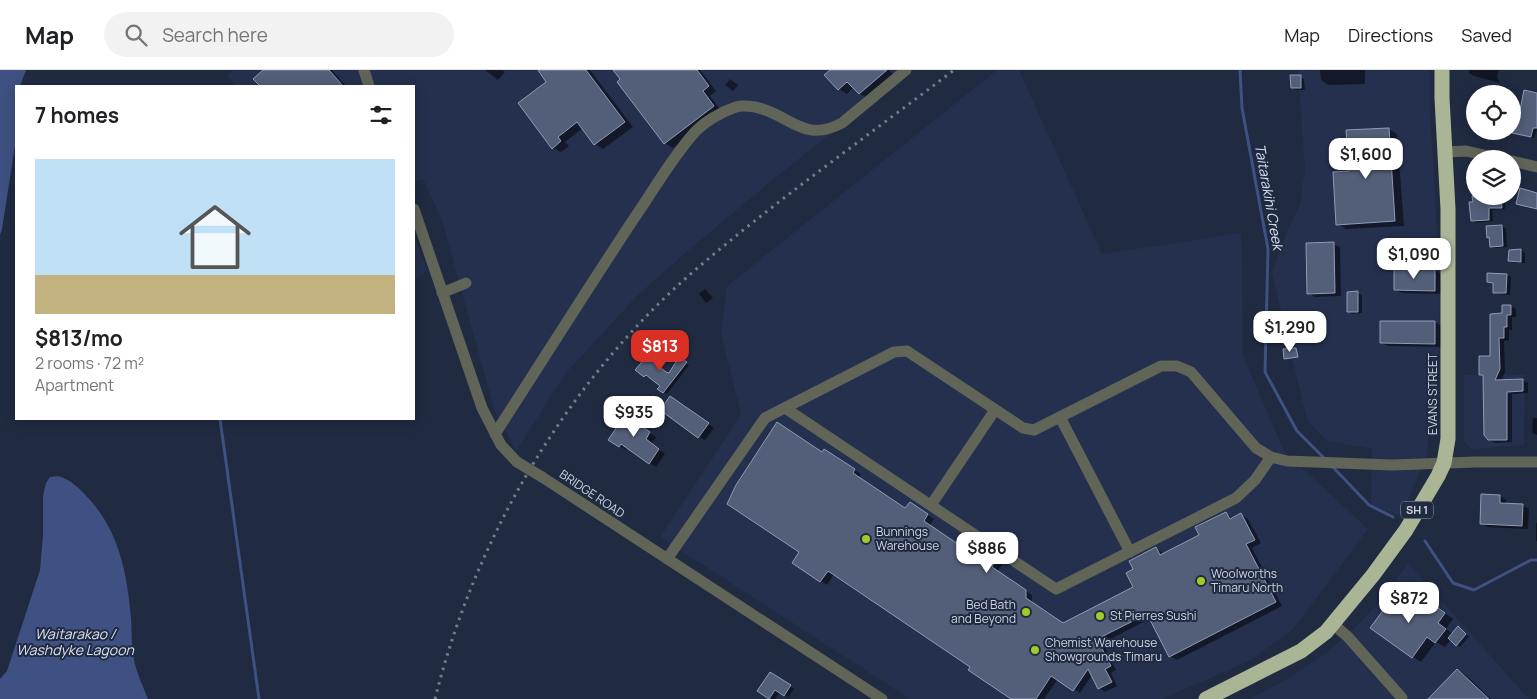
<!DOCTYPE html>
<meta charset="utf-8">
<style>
body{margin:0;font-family:Manrope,sans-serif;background:#f2f2f2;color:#202124;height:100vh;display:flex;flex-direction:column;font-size:19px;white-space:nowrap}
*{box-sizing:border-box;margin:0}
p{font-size:16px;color:#757577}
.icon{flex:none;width:28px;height:28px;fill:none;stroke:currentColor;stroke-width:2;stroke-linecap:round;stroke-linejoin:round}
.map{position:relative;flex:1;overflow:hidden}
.drawer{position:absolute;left:15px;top:15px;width:400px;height:335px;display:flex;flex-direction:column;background:#fff;border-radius:0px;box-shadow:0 2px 12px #0003}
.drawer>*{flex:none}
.fabs{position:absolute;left:1466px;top:15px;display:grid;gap:10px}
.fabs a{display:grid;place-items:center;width:55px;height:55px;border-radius:50%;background:#fff;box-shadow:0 2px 12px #0003;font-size:25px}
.price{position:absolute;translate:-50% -42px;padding:0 11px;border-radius:10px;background:#fff;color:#222;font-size:16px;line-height:32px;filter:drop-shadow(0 1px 2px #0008)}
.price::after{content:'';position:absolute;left:50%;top:30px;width:15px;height:11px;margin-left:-8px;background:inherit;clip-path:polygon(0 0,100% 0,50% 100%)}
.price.on{background:#d93025;color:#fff}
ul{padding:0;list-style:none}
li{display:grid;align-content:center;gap:10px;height:265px;padding:0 20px}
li+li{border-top:1px solid #e0e0e0}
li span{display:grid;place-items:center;height:155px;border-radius:0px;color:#555}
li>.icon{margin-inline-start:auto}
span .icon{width:90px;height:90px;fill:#fffc;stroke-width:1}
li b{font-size:21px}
h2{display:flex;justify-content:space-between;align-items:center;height:60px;padding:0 20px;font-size:21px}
header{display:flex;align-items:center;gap:30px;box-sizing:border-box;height:70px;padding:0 25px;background:#fff;border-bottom:1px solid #e0e0e0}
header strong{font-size:24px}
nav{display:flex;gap:28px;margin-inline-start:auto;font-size:18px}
.search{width:350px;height:45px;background:#f2f2f2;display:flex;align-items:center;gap:12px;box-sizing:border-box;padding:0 18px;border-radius:28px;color:#757577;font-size:19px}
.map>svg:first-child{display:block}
.built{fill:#25304e}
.water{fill:#3e5182}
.shadow{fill:#0007}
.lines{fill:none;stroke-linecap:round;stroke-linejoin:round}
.stream{stroke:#3e5182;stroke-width:3}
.building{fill:#535e78;stroke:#8f9bb8}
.minor{stroke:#606558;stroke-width:11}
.highway{stroke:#aab596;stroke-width:15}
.rail{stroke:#737c8f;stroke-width:3;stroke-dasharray:2.5 5;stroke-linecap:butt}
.minor-bridge{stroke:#606558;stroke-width:11}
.poi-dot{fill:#a2c928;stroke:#202a41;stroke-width:2}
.labels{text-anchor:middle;stroke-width:4;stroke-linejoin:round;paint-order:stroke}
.shield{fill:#202a41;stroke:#98a0b2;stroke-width:1}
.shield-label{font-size:11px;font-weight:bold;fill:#ccd3e2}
.street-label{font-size:12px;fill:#ccd3e2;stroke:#202a41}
.poi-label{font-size:12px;fill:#ccd3e2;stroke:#202a41;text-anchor:start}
.water-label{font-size:14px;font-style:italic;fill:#dae1f1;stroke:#202a41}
</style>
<header>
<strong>Map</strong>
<div class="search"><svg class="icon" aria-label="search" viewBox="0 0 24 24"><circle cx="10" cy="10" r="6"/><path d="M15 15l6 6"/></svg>Search here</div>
<nav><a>Map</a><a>Directions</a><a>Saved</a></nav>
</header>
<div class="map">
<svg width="1537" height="629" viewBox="0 0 1537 629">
<rect width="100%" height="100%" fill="#202a41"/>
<!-- built -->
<path class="built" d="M234,0H911L770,112L684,184L638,225L566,303L516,381L495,342L442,150L423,109L414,112V16H236L227,6Z
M997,0H1019L1102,184L1241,163L1243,285L1284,381L1368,459L1293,559L1251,590L1162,629H910L660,467L741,345L721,263L727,216Z
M1298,0H1429L1430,44L1440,210L1439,279L1427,385L1401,447L1371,435L1372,379L1327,371L1307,350L1272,203L1289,157L1300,135L1305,99Z
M414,163L427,201L414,211Z
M1464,305H1525L1524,375L1472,379L1464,371Z
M1408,493L1529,629H1249L1289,608L1327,582L1359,554L1383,528Z"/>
<!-- water -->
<path class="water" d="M0,0H26L20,16H16V69L2,159L0,165Z
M58,406C72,410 81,420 91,431C120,465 127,504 131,548C132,562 131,576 134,590C137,604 143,616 148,629H0V609L7,601L40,500L43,466V426L46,413L50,407Z"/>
<!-- shadow -->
<path class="shadow" d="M265,0H332L346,16H262L255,9Z
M485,0H502L505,2L498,10Z
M539,0H590L633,57L603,79L595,74L583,58L565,72L569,76L561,82L553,78L548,12Z
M615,0H700L716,21L710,26L721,41L673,78L665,73Z
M832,0H889L894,5L868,28L860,24L854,17L847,24L839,19Z
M1320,0H1365V14L1328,15L1321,10Z
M1469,0H1499L1497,7L1500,13L1474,6L1469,3Z
M1300,6L1304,9L1305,20H1296L1292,18Z
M730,9L738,15L733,21L725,15Z
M1535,22H1537V59L1534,68L1506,61H1512L1521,42Z
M1475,41V51L1471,47Z
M1389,59L1397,64L1404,156L1346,159L1338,154L1350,102Z
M1473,115H1475V126H1505V139L1492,140L1493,151L1476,153L1472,150L1474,133Z
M1502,156L1506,159L1507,177L1495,178L1491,176V168L1488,167Z
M1333,174L1340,177L1341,226L1315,227L1308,223Z
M1521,180L1525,183V193H1514L1509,190L1510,181Z
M1435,200L1441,204V224L1402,223L1395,220Z
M1489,204L1507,205L1511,207L1510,225L1498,224L1494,222V214L1488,212Z
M705,219L713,228L706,233L699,224Z
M1358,223L1362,225V243L1352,244L1348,241Z
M1511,236L1516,239V247H1512V260H1509V270L1504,271L1505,302L1501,311L1522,310L1528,313V323L1512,324V372L1495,373L1489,370L1484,306L1480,304L1491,287L1503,244Z
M1381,252H1435L1442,256L1441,277L1388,276L1381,273Z
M659,263L670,270L660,284L650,277Z
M679,289L689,295L667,324L659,319L662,316L649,306L648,308L637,300L669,304Z
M677,331L714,358L705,370L699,367Z
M636,344L645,349L640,356L656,367L651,374L665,384L656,397L627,378L626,380L619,376Z
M1533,348H1537V365L1532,363Z
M823,384H831L861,404L858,408L906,440L916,437L934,449L929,456L978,489L988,486L1002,495L997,502L1032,525V533L1064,554L1135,518V499L1156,478L1164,484L1201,465L1226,443L1233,449L1241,445L1248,449L1261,473L1252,478L1282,536L1177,590L1170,586L1151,548L1103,573L1116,600L1111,603L1117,616L1105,622L1099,618L1092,605L1080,623L1058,609L1044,629H1014L970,600L972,596L834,504L827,515L794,493L801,482Z
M1500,426L1506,430V435H1522L1529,439L1528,459L1487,457L1481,453Z
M1536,453H1537V471H1536Z
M1396,524L1416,537L1423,529L1432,534L1453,549L1446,559L1453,564L1462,560L1469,567L1460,577L1451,569L1445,577L1436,572L1421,592L1413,587L1372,558Z
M1457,600L1466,605L1491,629H1430Z
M771,604L794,619L788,627L780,622L775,629H771L759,621Z"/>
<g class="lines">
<!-- stream -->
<path class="stream" d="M1240,0L1242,38L1268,179L1265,302L1297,361L1325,389
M220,349L259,629
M1331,395L1369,435L1393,447
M1425,471L1453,513L1474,520L1531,490H1537"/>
</g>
<!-- building -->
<path class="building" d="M263,0H329L343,16H260L253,9Z
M538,0H586L625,52L594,75L577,52L558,67L561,71L552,79L518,33L546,12Z
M613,0H697L709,16L703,21L714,36L664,74L617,12L620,9Z
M830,0H887L859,24L847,12L838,20L824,5Z
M1290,5H1301V18H1291Z
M1524,20L1537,23V58H1533L1531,67L1512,63V38L1520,40Z
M1389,58L1395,151L1336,155L1333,102L1349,101L1346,60Z
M1520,118L1537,123V139L1516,134Z
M1472,126H1501L1502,138H1489V150L1471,151L1469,132H1473Z
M1502,155L1503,176L1490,177L1489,167L1487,168L1486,156Z
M1334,172L1335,223L1307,224L1306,173Z
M1521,179V192L1508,191L1509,180Z
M1394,198L1435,199V221L1394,220Z
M1487,203L1507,204L1506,223H1493V213L1487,212Z
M1358,221V242H1347V222Z
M1502,235H1511V245H1507V257H1504V268H1499L1500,299L1495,310L1523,309V321L1507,322V370H1488L1484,365L1483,305H1479V286H1490V244L1502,243Z
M1380,251H1435V274L1380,273Z
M659,261L667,266L656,283L648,277Z
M1296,278L1298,287L1284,289L1283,279Z
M647,286L666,302L669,303L679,287L687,292L663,323L657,319L660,316L646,305L644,307L635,300Z
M670,326L709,353L698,368L660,340Z
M630,338L639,345L634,351L650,362L646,369L659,379L649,394L621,374L619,377L608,370Z
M777,352L822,382L824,379L855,399L853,403L905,438L910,432L928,444L924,451L977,487L982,480L996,490L992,497L1026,520V528L1063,553L1133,517L1126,503L1133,499L1129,491L1156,477L1160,485L1199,465L1195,457L1226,442L1230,449L1241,443L1255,470L1246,474L1276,532L1169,587L1147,544L1097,569L1111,596L1105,599L1112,612L1098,619L1088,599L1073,621L1051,606L1036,629H1011L968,600L970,597L828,501L820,512L792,493L799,482L727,434L736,415Z
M1481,424L1500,425V433L1523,434L1522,456L1480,454Z
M1396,523L1416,537L1423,527L1445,543L1438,553L1446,559L1435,573L1427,567L1412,588L1370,558Z
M1458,556L1466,564L1456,576L1448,568Z
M1457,599L1489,629H1428Z
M770,602L791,615L784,626L775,620L769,629L757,621Z"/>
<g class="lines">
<!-- minor -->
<path class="minor" d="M364,0L369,16
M1445,82L1466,81L1502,89
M1512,91L1537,97
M414,139L482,338L501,375L517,392
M442,223L466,213
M785,338L1056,519L1236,428L1255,410L1271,387
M1060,347L1130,482
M495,364C541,293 586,221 633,150C653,121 671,89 694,63C704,52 721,42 736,37C742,35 749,36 755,37C790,44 803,74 842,53L906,0
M542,407L882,629
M931,435L995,340
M667,489L765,348L894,282L907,281L1023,358L1034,360L1161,296H1177L1191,302L1256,378L1271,387L1287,391L1392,395L1476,392H1537
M1333,554L1348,567L1402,628"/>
<!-- highway -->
<path class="highway" d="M1206,629L1301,581L1326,562L1373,505L1406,460L1438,406L1444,393L1448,369V139L1442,28V0"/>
<!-- rail -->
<path class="rail" d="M435,629C476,464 571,305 701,195C782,126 869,65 954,0"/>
<!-- minor-bridge -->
<path class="minor-bridge" d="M517,392L542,407"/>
</g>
<!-- markers -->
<g class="poi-dot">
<circle cx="866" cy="469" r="5"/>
<circle cx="1201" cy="511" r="5"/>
<circle cx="1026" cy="542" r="5"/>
<circle cx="1100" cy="546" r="5"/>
<circle cx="1035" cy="580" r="5"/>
</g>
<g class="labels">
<!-- shield labels -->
<rect class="shield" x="1401" y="431.5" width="32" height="17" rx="4"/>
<g class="shield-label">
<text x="1417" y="444">SH 1</text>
</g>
<!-- street labels -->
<g class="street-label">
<text transform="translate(1433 324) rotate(-90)" y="4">EVANS STREET</text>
<text transform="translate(592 424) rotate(34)" y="4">BRIDGE ROAD</text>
</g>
<!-- poi labels -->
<g class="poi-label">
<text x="876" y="466">Bunnings<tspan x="876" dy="14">Warehouse</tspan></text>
<text x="1211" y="508">Woolworths<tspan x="1211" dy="14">Timaru North</tspan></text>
<text x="1016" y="539" text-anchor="end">Bed Bath<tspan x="1016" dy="14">and Beyond</tspan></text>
<text x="1110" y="550">St Pierres Sushi</text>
<text x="1045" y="577">Chemist Warehouse<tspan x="1045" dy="14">Showgrounds Timaru</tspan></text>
</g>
<!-- water labels -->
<g class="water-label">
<text transform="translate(1269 127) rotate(80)" y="5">Taitarakihi Creek</text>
<text x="75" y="569">Waitarakao /<tspan x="75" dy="16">Washdyke Lagoon</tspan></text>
</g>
</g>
</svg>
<div class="fabs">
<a><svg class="icon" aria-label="locate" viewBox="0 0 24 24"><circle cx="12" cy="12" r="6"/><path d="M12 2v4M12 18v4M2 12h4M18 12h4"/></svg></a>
<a><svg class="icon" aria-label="layers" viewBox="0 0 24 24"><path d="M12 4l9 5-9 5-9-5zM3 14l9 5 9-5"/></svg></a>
</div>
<b class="price" style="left:1366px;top:110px">$1,600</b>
<b class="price" style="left:1414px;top:210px">$1,090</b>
<b class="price" style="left:1290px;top:283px">$1,290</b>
<b class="price on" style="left:660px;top:302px">$813</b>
<b class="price" style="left:634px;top:368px">$935</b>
<b class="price" style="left:987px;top:504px">$886</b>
<b class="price" style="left:1409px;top:554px">$872</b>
<section class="drawer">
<h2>7 homes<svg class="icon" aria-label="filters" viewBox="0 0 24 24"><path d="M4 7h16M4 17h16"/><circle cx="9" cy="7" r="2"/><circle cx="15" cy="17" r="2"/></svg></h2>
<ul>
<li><span style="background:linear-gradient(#bfe0f5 75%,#c2b280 0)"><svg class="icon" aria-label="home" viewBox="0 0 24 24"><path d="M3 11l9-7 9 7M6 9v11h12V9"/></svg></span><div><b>$813/mo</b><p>2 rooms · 72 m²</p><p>Apartment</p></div></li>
</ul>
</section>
</div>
